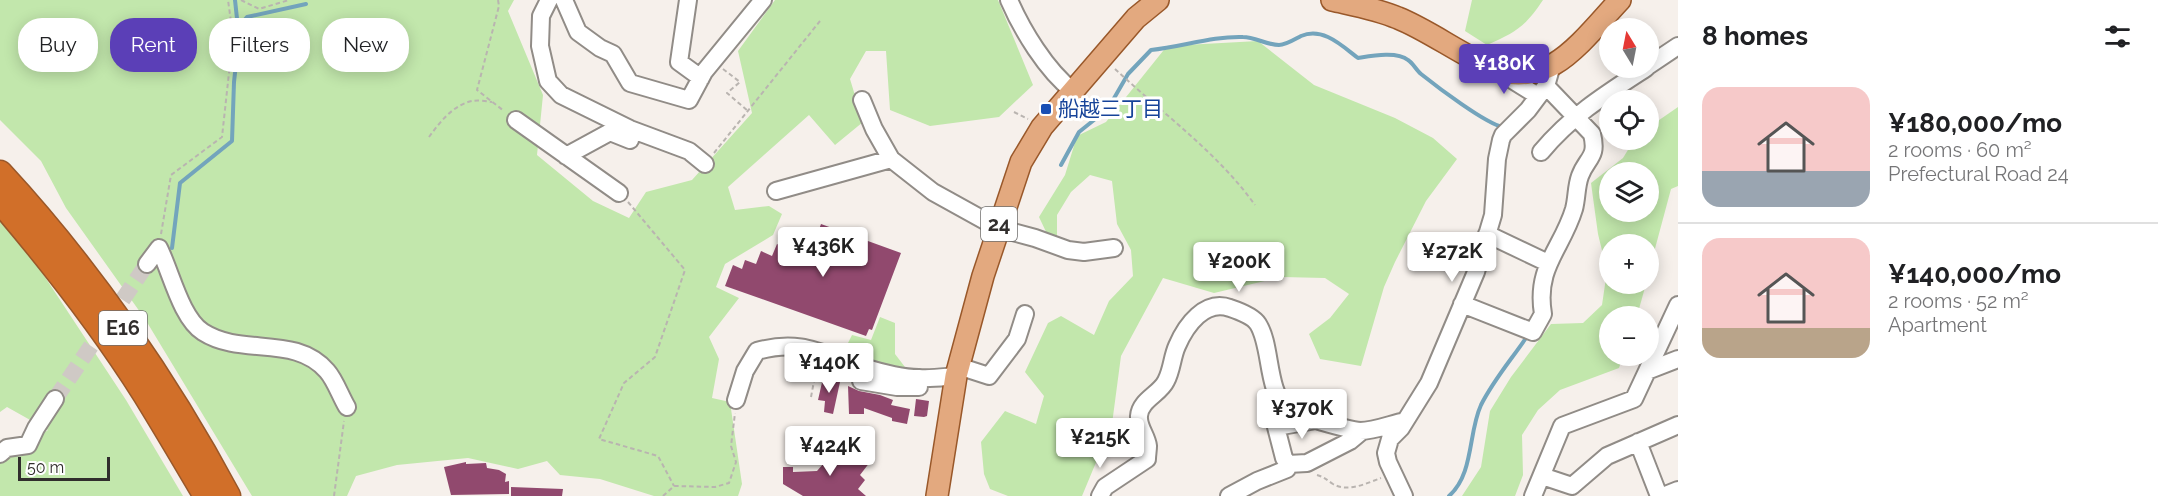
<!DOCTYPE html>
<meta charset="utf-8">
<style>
body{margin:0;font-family:Raleway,"Noto Sans JP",sans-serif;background:#f6f6f6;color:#202124;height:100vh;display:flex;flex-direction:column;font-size:22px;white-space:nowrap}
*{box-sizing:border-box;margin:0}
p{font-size:20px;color:#757577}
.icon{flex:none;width:33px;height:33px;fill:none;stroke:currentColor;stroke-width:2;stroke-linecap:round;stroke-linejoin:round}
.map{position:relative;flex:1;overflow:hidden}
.drawer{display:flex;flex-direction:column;background:#fff;width:480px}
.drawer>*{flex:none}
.top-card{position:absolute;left:18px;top:18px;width:570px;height:54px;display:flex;gap:12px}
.needle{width:39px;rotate:350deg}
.tools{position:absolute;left:1599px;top:18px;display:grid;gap:12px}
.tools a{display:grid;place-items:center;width:60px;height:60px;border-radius:50%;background:#fff;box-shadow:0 3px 15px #0003;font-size:30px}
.scale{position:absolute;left:18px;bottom:15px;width:92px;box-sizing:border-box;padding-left:6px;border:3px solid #312e2d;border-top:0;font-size:16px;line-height:21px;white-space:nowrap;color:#312e2d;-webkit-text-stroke:4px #fff;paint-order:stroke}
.price{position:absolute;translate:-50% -51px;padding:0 14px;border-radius:6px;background:#fff;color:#222;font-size:20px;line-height:39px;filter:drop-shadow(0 2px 3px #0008)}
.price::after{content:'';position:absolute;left:50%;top:36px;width:18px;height:14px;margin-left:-9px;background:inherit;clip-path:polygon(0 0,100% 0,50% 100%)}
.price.on{background:#5b3fb7;color:#fff}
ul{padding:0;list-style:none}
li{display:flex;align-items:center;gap:18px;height:150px;padding:0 24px}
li+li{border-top:2px solid #e0e0e0}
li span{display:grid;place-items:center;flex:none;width:168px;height:120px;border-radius:18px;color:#555}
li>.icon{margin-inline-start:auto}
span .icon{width:72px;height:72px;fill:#fffc;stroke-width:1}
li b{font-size:26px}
h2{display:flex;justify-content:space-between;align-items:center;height:72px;padding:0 24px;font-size:26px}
.tag{padding:0 21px;border-radius:24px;background:#fff;box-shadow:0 3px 15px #0003;font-size:21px;line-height:54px}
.tag.on{background:#5b3fb7;color:#fff}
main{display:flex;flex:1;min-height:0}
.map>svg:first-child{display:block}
.green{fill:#c2e7ac;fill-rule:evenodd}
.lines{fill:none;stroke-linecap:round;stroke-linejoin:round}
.stream{stroke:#73a4bc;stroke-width:4}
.building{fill:#91496e}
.minor-tunnel{stroke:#cfc9c5;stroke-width:16;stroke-dasharray:16 8;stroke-linecap:butt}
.minor-casing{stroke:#918c87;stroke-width:20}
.major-casing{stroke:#99582a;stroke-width:24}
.highway-casing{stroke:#99582a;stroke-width:27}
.path{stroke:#b9b4b0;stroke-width:2;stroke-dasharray:4.5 3;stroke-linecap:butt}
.minor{stroke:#fff;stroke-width:16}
.major{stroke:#e3a97f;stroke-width:21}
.highway{stroke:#d16f29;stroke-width:24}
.transit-dot{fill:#1a4fb4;stroke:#fff;stroke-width:2}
.labels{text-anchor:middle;stroke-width:6;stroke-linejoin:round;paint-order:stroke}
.shield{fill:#fff;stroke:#6f6d6c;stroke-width:1.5}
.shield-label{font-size:20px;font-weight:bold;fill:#312e2d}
.transit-label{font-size:21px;fill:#164399;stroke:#fff;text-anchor:start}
</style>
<main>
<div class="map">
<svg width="1678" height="496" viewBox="0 0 1678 496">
<rect width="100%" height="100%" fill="#f6f0eb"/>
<!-- green -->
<path class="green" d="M0,0H514L508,11L543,95L537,155L593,201L629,218L646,192L692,180L752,113L738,51L775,0H998L1033,85L999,117L930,126L890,110L886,51H866L850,79L863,122L835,145L809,115L728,187L735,210L769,206L782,214L773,235L725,264L716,287L739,298L709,337L719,359L712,398L730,402L742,484L738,496H654L600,479L560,475L547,461L518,469L468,458L397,465L356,476L347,496H252L145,319L66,208L41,161L0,120Z
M1472,0H1543C1525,27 1516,32 1487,45L1465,31Z
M1258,41L1314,85L1395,118L1433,138L1457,159L1426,201L1395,262L1384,287L1361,366L1320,359L1309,334L1330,318L1349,294L1325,278L1282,277L1214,293L1163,278L1121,356L1112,424L1082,496H1008L990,489L984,474L981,442L1005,411L1036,424L1044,396L1025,372L1048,323L1061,316L1094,335L1109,301L1133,276L1131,250L1117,224L1112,181L1090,175L1071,192L1057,215V236H1048L1039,217L1065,175L1077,136L1106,122L1167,46Z
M1678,107V186L1671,189L1649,271L1648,244H1610V284H1646L1637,316H1610V356H1623L1619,368L1560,390L1538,410L1522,435L1523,475L1515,496H1462L1481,467L1490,411L1511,377L1551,324L1583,323L1602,305L1607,271L1598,234L1591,183L1623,158L1634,140H1648L1649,127ZM1610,172H1648V212H1610Z
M0,215L10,224L126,400L183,496H0V463L48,430L7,407L0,412Z
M880,317L895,323V354L908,371L860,361L843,353L852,335L871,340Z"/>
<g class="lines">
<!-- stream -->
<path class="stream" d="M238,27L247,17L306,4
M1061,165L1079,132L1104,112L1113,100L1128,74L1151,50C1182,47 1212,36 1243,37C1255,37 1267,45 1279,45C1286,45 1295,39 1301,36C1323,27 1341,45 1358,58C1371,56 1397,51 1408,60C1413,63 1416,70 1421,74C1436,86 1486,124 1503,127
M172,248L180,183L232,141L234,82L239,37L235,0
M1449,496C1474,474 1468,433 1481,405C1494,379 1512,359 1528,335"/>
</g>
<!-- building -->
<path class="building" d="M821,224L901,253L872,330L869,329L866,336L725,286L733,265L742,269L745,260L756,264L761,251L772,256L777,244L788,249L792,238L802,242L807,231L817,235Z
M823,378L840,382L833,414L824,412L825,401L818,400Z
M848,386L859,391L880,395L893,400L891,405L910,409L907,424L892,421V418L864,408V414H849Z
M916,399L929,401L927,416L924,417L914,416Z
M851,446L870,462L860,475L865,480L858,489L866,496H803L783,484V467H793V472L817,471L836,449L843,456Z
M466,462V464L486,463L487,468L499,470L506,474L505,482L509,481V494L451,495L444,467Z
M511,487L563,489L562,496H511Z"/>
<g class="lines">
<!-- minor-tunnel -->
<path class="minor-tunnel" d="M55,399L147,264"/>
<!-- minor casing -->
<g class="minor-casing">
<path id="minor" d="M549,0L541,16L540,46L548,81L561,95L630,129L689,151L705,164
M564,0L578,32L600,48L613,54L630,83L689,100L704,72L763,0
M688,0L679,62L701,78
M1009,0C1022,30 1046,70 1073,91
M1648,66L1678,46
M1501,73L1538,96
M862,100L874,129L891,159L933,192L998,228L1035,238L1068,250L1084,252L1114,248
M516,120L619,193
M1541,152C1572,115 1606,94 1646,68
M566,156L610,132L630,140
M776,191L891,159
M1487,234L1548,263
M147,264L159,248C171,272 181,318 203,332C242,357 295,334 327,371C335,380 340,395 347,407
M1462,304L1533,332L1543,314C1535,267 1562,249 1574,209C1577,198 1576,187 1580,176C1587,157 1598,158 1592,134L1546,86
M958,366L989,376L1017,339L1025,314
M1647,371L1678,359
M861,381L897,387H919L918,379
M736,400L745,371L757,351C800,339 820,353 860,366C876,371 902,378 919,378C931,379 944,377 956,376
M1638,442L1659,496
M0,454L7,448L28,445L36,428L55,399
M1288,464L1307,463L1350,441L1362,431
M1288,464L1284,458L1276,427L1316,420
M1542,476L1572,486L1607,456L1678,425
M1100,496L1105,487L1147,459C1147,455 1148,450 1148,446C1147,436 1138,427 1139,416C1140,400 1160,394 1166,381C1172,370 1172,357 1177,346C1186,325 1205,299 1230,308C1239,311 1253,316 1258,324C1272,346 1266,390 1287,409C1293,415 1350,430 1360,431C1374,431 1391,424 1405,421
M1229,496L1257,481L1287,469L1288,464
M1404,496L1388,462L1386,453L1390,439L1401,428L1429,383L1476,272L1493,215L1497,159L1501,140L1503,135L1528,110L1546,86L1552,65
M1533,496L1562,426L1634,399L1678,305
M1663,496L1678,490"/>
</g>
<!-- major casing -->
<g class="major-casing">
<path id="major" d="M1332,0C1354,5 1377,9 1398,18C1433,32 1470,62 1505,72C1520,77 1540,72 1554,64C1578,50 1601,20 1620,0
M937,496L956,376L983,276L1021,162L1042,127L1136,18L1158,0"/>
</g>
<!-- highway casing -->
<g class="highway-casing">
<path id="highway" d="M0,173C88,268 167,382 228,496
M0,201C52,262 102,326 145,394C166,428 186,462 206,496"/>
</g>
<!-- path -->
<path class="path" d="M241,0L259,9L289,0
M498,0L499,6L477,90L504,111
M723,69L740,82L727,93L748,111
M1115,69C1162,113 1217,152 1255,205
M1014,112L1028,119
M429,137C440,122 453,105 472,101C478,100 486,101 492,102
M714,153L820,21
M628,202L685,270L655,357L624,383L599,439L658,456L674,486
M161,234L171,175L222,137L233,36L228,0
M811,397L814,381L823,369
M1317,475C1324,477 1327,480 1333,484C1348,493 1367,483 1381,478
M334,496L344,421
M663,496L674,486L715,487L729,483L736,462L731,446L735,413"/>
<!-- minor -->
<use href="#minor" class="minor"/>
<!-- major -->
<use href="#major" class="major"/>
<!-- highway -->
<use href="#highway" class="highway"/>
</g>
<!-- markers -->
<rect class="transit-dot" x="1040" y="103" width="12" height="12" rx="3"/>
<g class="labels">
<!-- shield labels -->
<g class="shield">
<rect x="981" y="207" width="36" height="34" rx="4.5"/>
<rect x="99" y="311" width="48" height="34" rx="4.5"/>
</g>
<g class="shield-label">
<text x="999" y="231">24</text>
<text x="123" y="335">E16</text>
</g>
<!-- transit labels -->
<g class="transit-label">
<text x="1058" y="116">船越三丁目</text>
</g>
</g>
</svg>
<div class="tools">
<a><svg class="needle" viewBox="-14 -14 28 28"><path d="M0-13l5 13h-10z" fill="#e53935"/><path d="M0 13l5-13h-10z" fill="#757577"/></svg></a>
<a><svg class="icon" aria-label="locate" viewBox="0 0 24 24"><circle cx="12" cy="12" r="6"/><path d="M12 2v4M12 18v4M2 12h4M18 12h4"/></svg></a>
<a><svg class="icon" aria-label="layers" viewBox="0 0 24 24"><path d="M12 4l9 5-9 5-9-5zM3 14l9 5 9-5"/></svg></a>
<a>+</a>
<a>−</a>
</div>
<div class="scale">50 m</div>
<b class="price on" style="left:1504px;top:95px">¥180K</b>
<b class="price" style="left:823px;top:278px">¥436K</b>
<b class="price" style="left:1452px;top:283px">¥272K</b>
<b class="price" style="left:1239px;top:293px">¥200K</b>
<b class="price" style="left:829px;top:394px">¥140K</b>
<b class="price" style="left:1302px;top:440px">¥370K</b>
<b class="price" style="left:1100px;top:469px">¥215K</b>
<b class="price" style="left:830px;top:477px">¥424K</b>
<div class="top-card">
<a class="tag">Buy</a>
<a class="tag on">Rent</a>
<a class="tag">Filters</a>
<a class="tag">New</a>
</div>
</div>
<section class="drawer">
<h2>8 homes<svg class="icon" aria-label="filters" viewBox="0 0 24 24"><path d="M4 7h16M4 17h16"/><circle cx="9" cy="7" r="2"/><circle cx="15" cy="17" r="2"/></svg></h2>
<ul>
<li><span style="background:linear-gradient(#f6c9c9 70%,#9aa5b1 0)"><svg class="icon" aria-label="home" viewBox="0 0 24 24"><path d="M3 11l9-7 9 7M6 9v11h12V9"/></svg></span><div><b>¥180,000/mo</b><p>2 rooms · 60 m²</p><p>Prefectural Road 24</p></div></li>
<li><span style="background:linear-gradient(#f6c9c9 75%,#b9a48a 0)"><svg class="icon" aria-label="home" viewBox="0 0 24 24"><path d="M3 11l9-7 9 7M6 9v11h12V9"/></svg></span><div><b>¥140,000/mo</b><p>2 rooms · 52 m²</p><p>Apartment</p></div></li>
</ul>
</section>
</main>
